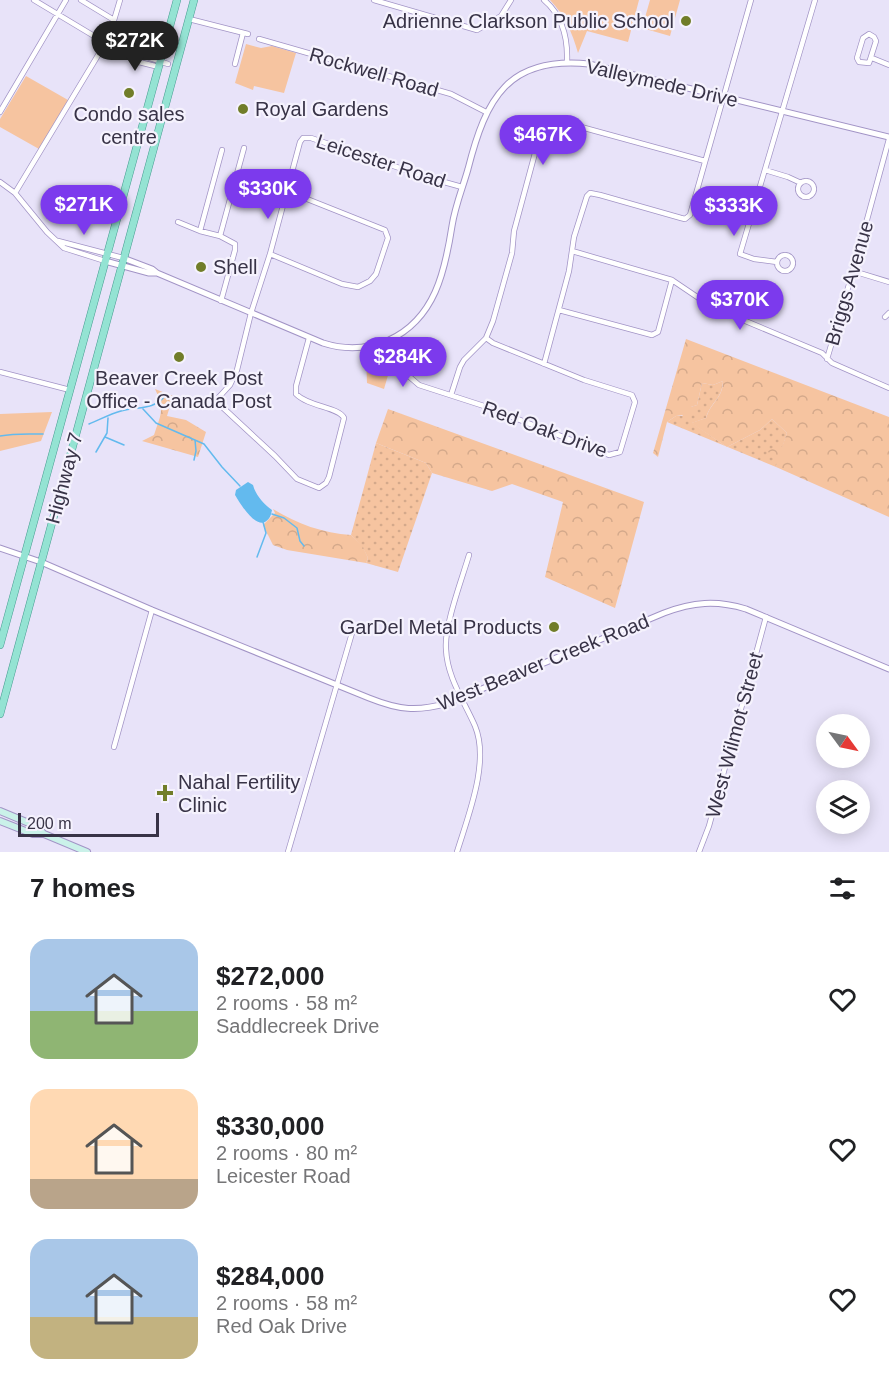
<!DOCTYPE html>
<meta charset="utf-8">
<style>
body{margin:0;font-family:Helvetica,sans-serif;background:#f6f6f6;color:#202124;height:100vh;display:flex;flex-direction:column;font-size:22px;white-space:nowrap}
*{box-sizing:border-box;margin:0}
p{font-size:20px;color:#757577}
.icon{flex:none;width:33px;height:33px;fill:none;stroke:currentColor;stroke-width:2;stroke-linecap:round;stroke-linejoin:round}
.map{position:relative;height:852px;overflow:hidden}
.panel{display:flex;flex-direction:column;background:#fff;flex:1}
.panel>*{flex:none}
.needle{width:39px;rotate:123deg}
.fabs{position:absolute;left:816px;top:714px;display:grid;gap:12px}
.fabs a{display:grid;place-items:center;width:54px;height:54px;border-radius:50%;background:#fff;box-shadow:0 3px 15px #0003;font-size:30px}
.scale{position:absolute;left:18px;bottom:15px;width:141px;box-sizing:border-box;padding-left:6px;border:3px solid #383347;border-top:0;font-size:16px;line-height:21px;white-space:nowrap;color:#383347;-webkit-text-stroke:4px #f5f2fd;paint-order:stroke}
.price{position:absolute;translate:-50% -51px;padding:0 14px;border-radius:21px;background:#7c3aed;color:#fff;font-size:20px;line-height:39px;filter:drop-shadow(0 2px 3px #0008)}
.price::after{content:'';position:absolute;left:50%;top:36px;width:18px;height:14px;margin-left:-9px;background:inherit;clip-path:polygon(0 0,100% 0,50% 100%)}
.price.selected{background:#222;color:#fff}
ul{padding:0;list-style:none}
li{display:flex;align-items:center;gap:18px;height:150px;padding:0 30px}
li span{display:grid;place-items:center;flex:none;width:168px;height:120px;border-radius:18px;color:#555}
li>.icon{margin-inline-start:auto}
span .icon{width:72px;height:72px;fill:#fffc;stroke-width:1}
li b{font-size:26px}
h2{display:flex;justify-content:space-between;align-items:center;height:72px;padding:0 30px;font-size:26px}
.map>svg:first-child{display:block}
.grass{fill:url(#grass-dots)}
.forest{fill:url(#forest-crowns)}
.green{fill:#f6c4a0}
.water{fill:#63baee}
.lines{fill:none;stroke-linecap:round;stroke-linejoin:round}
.stream{stroke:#63baee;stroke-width:1.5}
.minor-casing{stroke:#a294c6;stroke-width:6}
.tertiary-casing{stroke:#a294c6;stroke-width:7}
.secondary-casing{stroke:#a294c6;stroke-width:8}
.primary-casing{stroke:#469a8f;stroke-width:8}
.minor{stroke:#fff;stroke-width:4.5}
.tertiary{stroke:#fff;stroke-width:5}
.secondary{stroke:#caf1e9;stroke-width:6}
.primary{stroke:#94e3d3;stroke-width:7}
.poi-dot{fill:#717d29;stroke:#f5f2fd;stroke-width:2}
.labels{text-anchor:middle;stroke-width:4.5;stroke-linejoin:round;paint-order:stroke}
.poi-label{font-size:20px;fill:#383347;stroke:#f5f2fd;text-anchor:start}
.street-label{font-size:20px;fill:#383347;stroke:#f5f2fd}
</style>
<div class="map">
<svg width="889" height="852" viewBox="0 0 889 852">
<defs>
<pattern id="grass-dots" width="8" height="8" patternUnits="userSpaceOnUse" patternTransform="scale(1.5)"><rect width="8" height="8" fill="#f6c4a0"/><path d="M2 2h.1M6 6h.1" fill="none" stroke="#d4a98b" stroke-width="1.8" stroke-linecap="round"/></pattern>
<pattern id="forest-crowns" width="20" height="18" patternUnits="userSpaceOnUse" patternTransform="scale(1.5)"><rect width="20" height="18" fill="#f6c4a0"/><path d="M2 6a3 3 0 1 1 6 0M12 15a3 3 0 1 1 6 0" fill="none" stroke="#d4a98b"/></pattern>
</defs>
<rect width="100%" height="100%" fill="#e8e3f9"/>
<!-- grass -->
<path class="grass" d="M723,381C722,400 711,401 706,418L692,423L727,447L760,430L772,419L787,433L776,467L667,422L676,416H682L691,407L697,405L702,383L713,385Z
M376,443L426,463L432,473L398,572L366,563L368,558L363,548L351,535Z"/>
<!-- forest -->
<path class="forest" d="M686,339L889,417V517L776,467L777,460L766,450L782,447L787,433L772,419L760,430L727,447L691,423L706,418C711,402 723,398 723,381L713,385L702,383L697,405L691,407V414L676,416L667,422L658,457L653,453Z
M155,389L173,396L167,416L186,420L206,432L198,457L142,441L154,435C161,414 165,410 155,389Z
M388,409L644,502L615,608L545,577L563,502L512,484L492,491L432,473L426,463L376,443Z
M273,509C297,524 323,533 351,535L363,547L368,558L366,563L287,550L273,545L263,525L275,513Z"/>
<!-- green -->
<path class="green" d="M550,0H639L628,42L587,31L578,53C572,32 565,16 550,0Z
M650,0H680L670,36L642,28Z
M246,44L261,48L272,46L296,53L284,93L254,86L253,90L235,83Z
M26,76L68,100L39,149L0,127V119Z
M385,350L391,365L384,389L367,383L366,355Z
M52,412L41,441L0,451V414Z"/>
<!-- water -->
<path class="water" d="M248,482L253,485C255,494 264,505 272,510C271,515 270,519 265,522C254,527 240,503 235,495L236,490Z"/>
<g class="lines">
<!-- stream -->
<path class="stream" d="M143,409L156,423L204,444L222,467L240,486
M89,424C99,420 110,414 121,411C138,406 152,411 165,396
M0,436C15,433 28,434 43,434
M105,437L124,445
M96,452L107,433L108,418
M194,460L196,451L195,440
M272,514L284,518L297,528L300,541L304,546
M257,557L266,533L263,522"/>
<!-- minor casing -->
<g class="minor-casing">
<path id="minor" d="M34,0L119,51L144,56L168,64
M81,0L114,20
M374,0L477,30L501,16L511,0
M544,0C563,16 568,38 567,62
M189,19L248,34
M869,34L874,37L876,41L869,63L859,62L857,58L863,38Z
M259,39L451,94L486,112
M127,54L135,61L159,67
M872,58L889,65
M235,64L243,33
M0,112L66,0
M765,170L788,177L801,183
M798 189a8 8 0 1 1 16 0a8 8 0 1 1-16 0Z
M0,182L15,193L47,232L64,248L105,261
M15,193L109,37L120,0
M178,222L200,231L220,236
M200,231L222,150
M58,241L123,258
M572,251L672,280L712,307L822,353L832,363L889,388
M270,254L342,284L358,287L370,281L376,274L388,238L385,230L287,191
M777 263a8 8 0 1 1 16 0a8 8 0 1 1-16 0Z
M777,262L754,259L740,254L815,0
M853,271L889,282
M221,301L235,250V244L220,236L244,148
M559,310L652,335L658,332L672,280
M885,317L889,313
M309,338L296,386V394C309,407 339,407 344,418L329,477L326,483L319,488L297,479L275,456L219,404V397L230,385L237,370L251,313L270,254L300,142L303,138H311L426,177L462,187
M388,340L404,372L419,385L487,407L609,455L620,452L635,402L632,395L584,380L493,343L486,338
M827,359L853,271L889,139
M544,364L569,271L574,237L587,196L590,193L600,195L681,218L685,219L690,215L751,0
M0,372L70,390
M451,395L460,367L464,360L486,338L493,321L512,253L514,231L538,142L542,135L551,127L555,125L570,124L705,161
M114,747L152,610
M288,852L352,633
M457,852C468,816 490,762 475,726C464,701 447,677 446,649C444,626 462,579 469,555
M699,852L709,826L766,617"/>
</g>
<!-- tertiary casing -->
<g class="tertiary-casing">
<path id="tertiary" d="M123,258L152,269L157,273L323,343C345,350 368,349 389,340C435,319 445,271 452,226C455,206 463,187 468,169C486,98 508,56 589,64L889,137
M105,261L149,273H157
M0,548L41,562L152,610L369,698C399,710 417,712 448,703L664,613C693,602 716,600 746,609L889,669"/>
</g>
<!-- secondary casing -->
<g class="secondary-casing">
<path id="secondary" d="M0,811L36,826L44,834L87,852
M0,821L33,834H44"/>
</g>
<!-- primary casing -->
<g class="primary-casing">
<path id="primary" d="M0,645L177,0
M0,714L194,0"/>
</g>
<!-- minor -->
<use href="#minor" class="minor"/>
<!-- tertiary -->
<use href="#tertiary" class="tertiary"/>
<!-- secondary -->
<use href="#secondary" class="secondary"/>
<!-- primary -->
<use href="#primary" class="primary"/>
</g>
<!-- markers -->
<g class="poi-dot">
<circle cx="686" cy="21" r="6"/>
<circle cx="129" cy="93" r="6"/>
<circle cx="243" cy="109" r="6"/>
<circle cx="201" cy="267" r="6"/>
<circle cx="179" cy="357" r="6"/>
<circle cx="554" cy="627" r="6"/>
<path d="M162 784h6v6h6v6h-6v6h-6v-6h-6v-6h6z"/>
</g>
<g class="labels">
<!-- poi labels -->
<g class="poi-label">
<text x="674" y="28" text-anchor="end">Adrienne Clarkson Public School</text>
<text x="255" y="116">Royal Gardens</text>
<text x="129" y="121" text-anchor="middle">Condo sales<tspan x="129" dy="23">centre</tspan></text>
<text x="213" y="274">Shell</text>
<text x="179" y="385" text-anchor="middle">Beaver Creek Post<tspan x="179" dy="23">Office - Canada Post</tspan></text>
<text x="542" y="634" text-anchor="end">GarDel Metal Products</text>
<text x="178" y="789">Nahal Fertility<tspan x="178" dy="23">Clinic</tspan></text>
</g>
<!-- street labels -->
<g class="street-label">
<text transform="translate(374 72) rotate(16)" y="7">Rockwell Road</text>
<text transform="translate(662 83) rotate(13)" y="7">Valleymede Drive</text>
<text transform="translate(381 161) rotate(18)" y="7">Leicester Road</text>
<text transform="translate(849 283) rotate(-74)" y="7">Briggs Avenue</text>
<text transform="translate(545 429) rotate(20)" y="7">Red Oak Drive</text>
<text transform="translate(64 478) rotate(-75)" y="7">Highway 7</text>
<text transform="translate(543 662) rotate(-22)" y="7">West Beaver Creek Road</text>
<text transform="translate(734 735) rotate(-75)" y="7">West Wilmot Street</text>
</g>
</g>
</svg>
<div class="fabs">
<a><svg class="needle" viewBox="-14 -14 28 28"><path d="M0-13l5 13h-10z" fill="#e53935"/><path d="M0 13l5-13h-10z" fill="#757577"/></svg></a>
<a><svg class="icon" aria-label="layers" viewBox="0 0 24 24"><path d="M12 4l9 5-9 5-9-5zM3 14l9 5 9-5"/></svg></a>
</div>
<div class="scale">200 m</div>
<b class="price selected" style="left:135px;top:72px">$272K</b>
<b class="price" style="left:543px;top:166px">$467K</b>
<b class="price" style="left:268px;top:220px">$330K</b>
<b class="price" style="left:84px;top:236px">$271K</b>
<b class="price" style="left:734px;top:237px">$333K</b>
<b class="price" style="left:740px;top:331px">$370K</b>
<b class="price" style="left:403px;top:388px">$284K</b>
</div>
<section class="panel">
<h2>7 homes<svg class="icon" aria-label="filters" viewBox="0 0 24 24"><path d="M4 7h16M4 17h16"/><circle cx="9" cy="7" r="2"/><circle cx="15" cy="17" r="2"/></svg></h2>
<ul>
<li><span style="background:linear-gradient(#a9c7e8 60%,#8fb573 0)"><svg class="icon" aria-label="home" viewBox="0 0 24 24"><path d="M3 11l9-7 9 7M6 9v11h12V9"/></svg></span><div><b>$272,000</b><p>2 rooms · 58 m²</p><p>Saddlecreek Drive</p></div><svg class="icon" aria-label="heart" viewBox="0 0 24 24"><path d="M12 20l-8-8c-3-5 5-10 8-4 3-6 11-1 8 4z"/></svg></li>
<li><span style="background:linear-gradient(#ffd9b3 75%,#b9a48a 0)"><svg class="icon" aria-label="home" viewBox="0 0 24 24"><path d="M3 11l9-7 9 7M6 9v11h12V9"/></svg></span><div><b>$330,000</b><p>2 rooms · 80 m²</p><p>Leicester Road</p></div><svg class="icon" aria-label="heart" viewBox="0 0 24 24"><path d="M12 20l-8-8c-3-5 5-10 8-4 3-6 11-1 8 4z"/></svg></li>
<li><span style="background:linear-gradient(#a9c7e8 65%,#c2b280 0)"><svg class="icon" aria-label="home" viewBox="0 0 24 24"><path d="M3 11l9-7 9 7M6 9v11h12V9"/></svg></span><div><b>$284,000</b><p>2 rooms · 58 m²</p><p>Red Oak Drive</p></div><svg class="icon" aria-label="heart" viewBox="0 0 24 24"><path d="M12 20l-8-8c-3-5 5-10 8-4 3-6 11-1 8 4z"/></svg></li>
</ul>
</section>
